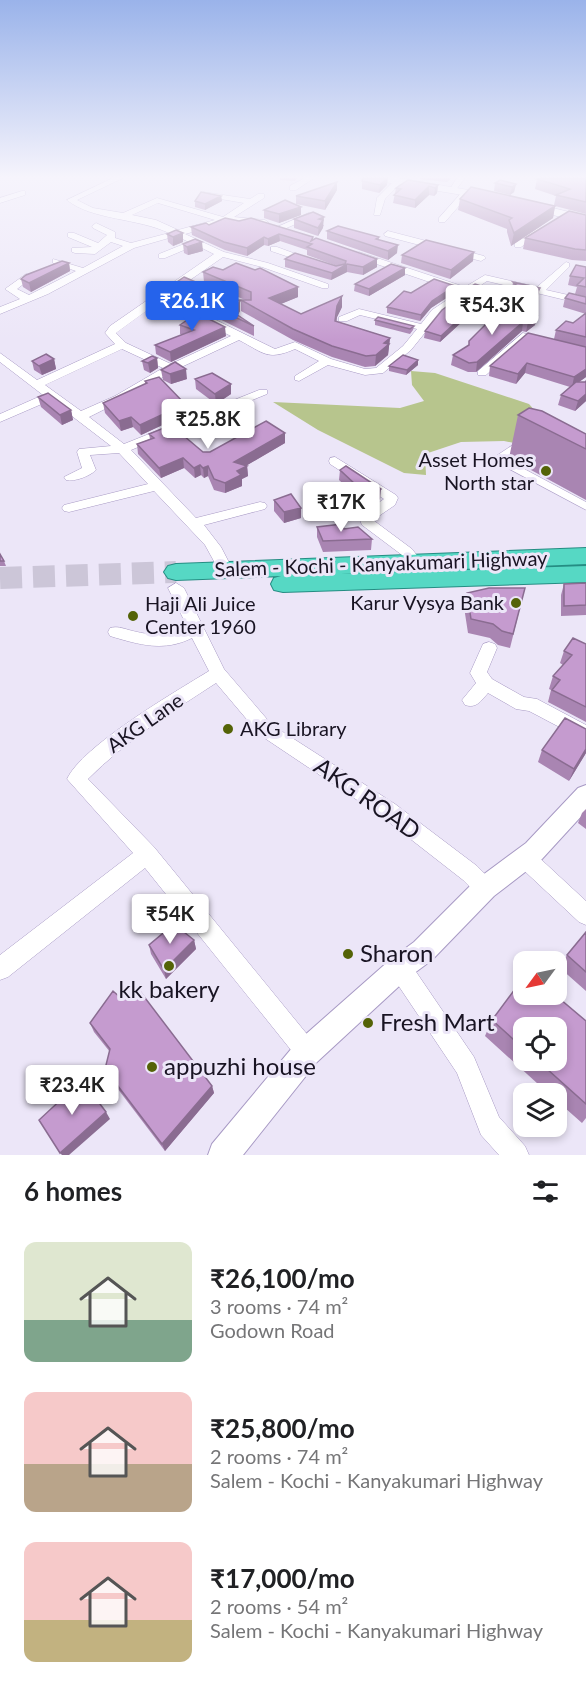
<!DOCTYPE html>
<meta charset="utf-8">
<style>
body{margin:0;font-family:Lato,sans-serif;background:#f2f2f2;color:#202124;height:100vh;display:flex;flex-direction:column;font-size:22px;white-space:nowrap}
*{box-sizing:border-box;margin:0}
p{font-size:20px;color:#757577}
.icon{flex:none;width:33px;height:33px;fill:none;stroke:currentColor;stroke-width:2;stroke-linecap:round;stroke-linejoin:round}
.map{position:relative;height:1155px;overflow:hidden}
.sheet{display:flex;flex-direction:column;background:#fff;flex:1}
.sheet>*{flex:none}
.needle{width:39px;rotate:237deg}
.fabs{position:absolute;left:513px;top:951px;display:grid;gap:12px}
.fabs a{display:grid;place-items:center;width:54px;height:54px;border-radius:12px;background:#fff;box-shadow:0 3px 9px #0003;font-size:30px}
.price{position:absolute;translate:-50% -51px;padding:0 14px;border-radius:6px;background:#fff;color:#222;font-size:20px;line-height:39px;filter:drop-shadow(0 2px 3px #0008)}
.price::after{content:'';position:absolute;left:50%;top:36px;width:18px;height:14px;margin-left:-9px;background:inherit;clip-path:polygon(0 0,100% 0,50% 100%)}
.price.current{background:#2563eb;color:#fff}
ul{padding:0;list-style:none}
li{display:flex;align-items:center;gap:18px;height:150px;padding:0 24px}
li span{display:grid;place-items:center;flex:none;width:168px;height:120px;border-radius:12px;color:#555}
li>.icon{margin-inline-start:auto}
span .icon{width:72px;height:72px;fill:#fffc;stroke-width:1}
li b{font-size:26px}
h2{display:flex;justify-content:space-between;align-items:center;height:72px;padding:0 24px;font-size:26px}
.map>svg:first-child{display:block}
.green{fill:#b7c58d}
.lines{fill:none;stroke-linecap:round;stroke-linejoin:round}
.trunk-tunnel{stroke:#ccc6d8;stroke-width:22;stroke-dasharray:22 11;stroke-linecap:butt}
.service-casing{stroke:#a799c4;stroke-width:8}
.minor-casing{stroke:#a799c4;stroke-width:1}
.tertiary-casing{stroke:#a799c4;stroke-width:2}
.secondary-casing{stroke:#a799c4;stroke-width:1}
.trunk-casing{stroke:#258d83;stroke-width:2}
.service{stroke:#fff;stroke-width:7}
.minor{fill:#fff;fill-rule:evenodd}
.tertiary{fill:#fff;fill-rule:evenodd}
.secondary{fill:#fff;fill-rule:evenodd}
.trunk{fill:#56d8c4;fill-rule:evenodd}
.wall{fill:#a985b2;fill-rule:evenodd}
.shaded-wall{fill:#8a6c91}
.building{fill:#c59bcf;stroke:#8a6c91;stroke-width:1.5}
.poi-dot{fill:#546307;stroke:#ece6f8;stroke-width:2}
.labels{text-anchor:middle;stroke-width:6;stroke-linejoin:round;paint-order:stroke}
.poi-label{font-size:20px;fill:#191423;stroke:#ece6f8;text-anchor:end}
.street-label{font-size:20px;fill:#191423;stroke:#ece6f8}
.near-street-label{font-size:24px;fill:#191423;stroke:#ece6f8}
.near-poi-label{font-size:24px;fill:#191423;stroke:#ece6f8;text-anchor:start}
</style>
<div class="map">
<svg width="586" height="1155" viewBox="0 0 586 1155">
<rect width="100%" height="100%" fill="#ece6f8"/>
<!-- green -->
<path class="green" d="M411,371L435,373L529,404L550,428V450L504,441L461,442L425,454L426,475L404,473L318,430L273,402L400,408L424,401L412,385Z"/>
<g class="lines">
<!-- trunk-tunnel -->
<path class="trunk-tunnel" d="M0,578L176,572"/>
<!-- service casing -->
<g class="service-casing">
<path id="service" d="M519,445L498,459L586,506"/>
</g>
<!-- minor casing -->
<g class="minor-casing">
<path id="minor" d="M113,178H123L77,200L93,208L123,213L157,198L223,217L244,203L203,196V192L250,199L258,194H264V198L234,217L265,220L269,223L268,225L229,222L185,234L224,252L268,263L328,284V288H322L262,267L223,257L167,296L275,349L295,342L331,359L365,369L376,368L403,346L417,329L360,315L347,321H339V317L359,309L421,324L432,310L459,292L356,257L354,255L359,252L465,287L485,275L537,287L566,262L569,263V267L546,290L586,299V305L487,281L465,296L507,310V314H499L459,301L440,314L411,350L383,373L365,375L328,365L299,381L295,380V376L319,361L295,349C267,361 264,353 239,340L175,370L123,400L89,417L124,444L259,390H267V394L131,450L196,518L260,502L265,503L267,506L265,509L204,525L221,547L233,570L226,575L221,574L205,545L154,491L69,512L64,511L62,508L64,505L148,484L119,453L90,455L96,470C90,476 75,482 66,480L64,477L82,468L77,452L79,449L111,446L51,400L0,422V414L43,395L0,362V353L37,380L115,344L105,333L110,326L214,254L196,245L165,258H159V254L189,242L176,236L134,248L48,294L0,314V307L20,299L5,289L26,274L34,276L17,289L29,295L76,271L53,263V259L83,268L123,246L111,242L95,254L75,253L72,252V248L92,247L68,237V233H74L98,243L107,235L93,228L92,226L96,223L115,232V238L131,243L169,233C138,218 91,220 67,200ZM158,203L215,220L178,230L156,220L132,215ZM160,301L231,336L171,364L126,343L116,333ZM122,349L163,368L115,396L81,411L45,385Z
M305,178H314L296,190H290V186Z
M457,178H465L455,191H449Z
M396,179L403,181L385,199L380,215H374L377,198Z
M464,190L471,192L445,222H439V218Z
M22,191H25V195L0,203V198Z
M309,213L316,215L282,230L275,228Z
M538,228L545,230L521,247H515V243Z
M388,231L484,256L486,258L481,261L385,236L384,234Z
M271,247H277L315,261L310,264L271,251Z
M523,333L548,340L543,343L525,340L486,375H478V371Z
M335,457L396,495L398,498L395,505L373,520L412,549L422,562L420,566H410L402,555L362,525L359,518L361,515L384,499L330,464L329,461L330,458Z
M176,583L184,588L224,669L272,725L395,804L477,866L492,881L495,888L492,895L485,898L478,895L463,880L381,816L260,735L216,683C171,712 126,741 88,779L154,847L315,1044L319,1052L315,1060L307,1064L299,1060L145,868L8,977L0,980V955L133,853L67,779C82,746 175,692 209,671L192,638C164,652 140,645 110,636L108,632L110,628C117,626 122,628 129,630C151,636 167,637 187,626L168,588Z
M489,642L495,644L497,648L487,672L492,679L524,697L537,699L586,725V741L529,711L516,709L488,693C481,701 476,709 465,705L462,700L476,683L470,673L483,644Z
M525,849L532,851L586,901V925L579,922L518,865L515,858L518,851Z
M400,957L408,960L474,1057L499,1117L525,1146L529,1155H499L481,1135L457,1073L392,976L389,968L392,960Z"/>
</g>
<!-- tertiary casing -->
<g class="tertiary-casing">
<path id="tertiary" d="M586,785V811L542,859L494,896L432,960L409,977L317,1062L243,1155H208L212,1144L297,1042L391,959L414,942L476,880L526,843L578,788Z"/>
</g>
<!-- secondary casing -->
<g class="secondary-casing">
<path id="secondary" d="M374,178H398L492,194L498,197L492,200L379,181Z
M528,202L586,216V224L524,207L522,205Z"/>
</g>
<!-- trunk casing -->
<g class="trunk-casing">
<path id="trunk" d="M586,548V564L341,574L586,566V582L283,592L274,590L271,584L274,578L281,576L176,580L168,578L164,572L168,566L176,564Z"/>
</g>
<!-- service -->
<use href="#service" class="service"/>
<!-- minor -->
<use href="#minor" class="minor"/>
<!-- tertiary -->
<use href="#tertiary" class="tertiary"/>
<!-- secondary -->
<use href="#secondary" class="secondary"/>
<!-- trunk -->
<use href="#trunk" class="trunk"/>
</g>
<!-- wall -->
<path class="wall" d="M280,178H297L295,181L280,180Z
M421,178H452L447,182L420,179Z
M586,178V214L555,206L553,218L511,246L507,232V229L458,210L460,199L554,205L556,196L535,189L537,179Z
M362,181L387,185L379,193L362,189Z
M495,183L516,184L514,192L510,195L494,191Z
M438,185L437,193L434,196L429,195L415,208L393,203L396,188Z
M337,190L325,210L296,204V196Z
M221,196L222,201L205,210L195,207V201Z
M264,210L301,215L279,223L264,218Z
M586,215V261L572,260L523,249L525,238Z
M294,219L324,225L318,236L294,228Z
M209,225L313,237V240L377,267L363,275L347,272L331,280L285,267V259L337,266L307,255V250L280,241L268,246L264,245L247,256L225,250L192,235L191,227Z
M327,231L379,237V240L397,253L388,260L327,239Z
M167,234L183,242L173,246L168,242Z
M183,244L203,251L188,255L184,253Z
M402,255L473,261L450,279L401,263Z
M69,263L70,271L31,292L23,287L21,279Z
M586,267V297L575,294L577,287L568,285L570,276Z
M405,268V275L369,296L354,291L355,284Z
M203,272L298,297L280,304L301,314L342,307L337,317L336,321L390,338L388,355L375,366L365,367L332,357L293,340L241,311V300H245L204,282Z
M513,282L538,296L527,310L514,304L515,296L517,295L512,289Z
M174,284L240,301V311L238,315L254,326V336L195,307L194,300L175,293Z
M455,286L454,293L431,308L420,321L387,313V307L411,293Z
M472,286L490,289L488,298L485,300L470,295Z
M586,297V377L579,382H585L586,381V401L575,411L558,405L561,395L570,387L525,373L516,384L489,376L490,366L554,339L556,330L573,323L586,314L563,307L565,298Z
M477,303L476,309L440,342L424,338L425,331Z
M521,310L535,325L526,332L522,331L476,372H468L451,365L453,355L469,346V341L510,318Z
M375,320L414,326L413,330L410,334L375,325Z
M180,325L226,336L171,362L156,354L155,345L182,335L180,334Z
M157,358L158,368L150,373L144,370L142,361Z
M54,359L56,369L42,375L34,370L32,361Z
M418,360V365L406,375L389,371V366Z
M161,370L187,379L171,384L163,380Z
M195,379L231,394L216,404L196,389Z
M145,381L186,414L141,435L133,427L121,431L105,413L103,403L145,384Z
M38,397L71,410L73,420L62,425L41,407Z
M518,415L586,434V500L509,458Z
M285,433V443L247,465L248,476L242,479V486L225,493L214,490L208,476L204,478L201,475L195,478L184,468L161,478L138,454L137,444L150,439L149,434L203,452H210Z
M340,470L380,499L368,507L339,480Z
M274,500L301,508V518L284,523L274,511Z
M317,527L344,529L372,539L371,550L323,552L317,537Z
M0,554L4,561L6,566H0Z
M586,583V615L561,616V595L564,584Z
M525,588L510,648L498,645L490,638L468,633L464,607L467,593Z
M586,644V722L548,702L551,690L549,689L553,676L563,665L560,663L564,651Z
M586,729V753L569,781L538,762L542,750Z
M586,809V829L578,823L582,813Z
M586,932V991L560,968L567,955Z
M194,940L196,949L166,979L151,954L149,945Z
M492,1020L586,1021V1118L582,1123L556,1100V1094H549L485,1036ZM524,1028L556,1060H524Z
M90,1023L212,1086L214,1093L165,1151L108,1076L105,1069L110,1052L94,1032Z"/>
<!-- shaded-wall -->
<path class="shaded-wall" d="M387,178H388L387,185L379,193L380,185Z
M337,182V190L325,210V201Z
M516,184L514,192L510,195L512,187Z
M438,185L437,193L434,196L435,188Z
M429,186V195L415,208V200Z
M221,196L222,201L205,210V204Z
M555,206L553,218L511,246L514,233Z
M301,207V215L279,223V214Z
M324,217L323,228L318,236L319,219Z
M183,233V242L173,246V237Z
M279,234L280,241L268,246V239Z
M264,237V245L247,256V248Z
M202,242L203,251L188,255L187,247Z
M398,245L397,253L388,260V251Z
M474,252L473,261L450,279L451,270Z
M377,259V267L363,275V267Z
M69,263L70,271L31,292L29,283Z
M347,264V272L331,280L332,273Z
M405,268V275L369,296V289Z
M455,286L454,293L431,308L420,321L421,315L432,301Z
M298,287V297L269,309V298Z
M540,288L538,296L527,310L529,303Z
M490,289L488,298L485,300L487,291Z
M342,296V307L337,317L335,332L337,306Z
M240,301V311L236,318L233,312Z
M477,303L476,309L440,342L441,336Z
M537,316L535,325L526,332L528,322Z
M523,322L522,331L476,372L477,362Z
M225,327L226,336L171,362L170,352Z
M390,338L388,355L375,366L376,355L384,343Z
M157,358L158,368L150,373L148,363Z
M54,359L56,369L42,375L39,366Z
M418,360V365L406,375L407,370Z
M527,363L525,373L516,384L518,374Z
M186,369L187,379L171,384L170,374Z
M586,369V377L572,387L574,377Z
M231,384V394L216,404L215,394Z
M586,394V401L575,411L578,401Z
M185,404L186,414L141,435L140,425Z
M71,410L73,420L62,425L60,415Z
M131,417L133,427L121,431L119,421Z
M285,433V443L244,467L247,466L248,476L242,479V486L225,493V483L234,462Z
M183,458L184,468L161,478L159,468Z
M200,465L201,475L195,478L194,468Z
M208,466V476L204,478L203,468Z
M381,489L380,499L368,507L369,497Z
M301,508V518L284,523V512Z
M586,749V753L569,781L574,769Z
M194,940L196,949L166,979L164,970Z
M212,1086L214,1093L165,1151L162,1144Z
M106,1112L110,1119L69,1155H62L60,1153Z"/>
<!-- building -->
<path class="building" d="M363,178H387L380,185L362,181Z
M540,178H586V202L556,195L570,189L537,179Z
M408,180L438,185L435,188L429,186L415,200L394,195L401,189L396,188Z
M500,180L516,184L512,187L495,183Z
M337,182L325,201L296,196Z
M471,187L555,206L514,233L509,220L512,218L460,199Z
M201,192L221,196L205,204L195,201Z
M285,200L301,207L279,214L264,210Z
M569,211L586,215V250L575,249L525,238Z
M313,212L324,217L319,219L323,220L318,228L294,219Z
M225,218L239,221L251,218L313,237L311,241L316,238L377,259L363,267L347,264L332,273L285,259L295,253L336,266L345,264L346,261L307,247L312,244L279,234L268,239L264,237L247,248L224,242L191,227L206,223L209,225Z
M338,226L379,237L376,239L398,245L388,251L327,231Z
M176,230L183,233L173,237L167,234Z
M195,239L202,242L187,247L183,244Z
M426,240L474,252L451,270L402,255Z
M62,261L69,263L29,283L21,279L26,275Z
M236,263L255,270L260,268L298,287L269,298L301,314L342,296L337,306L335,321L390,338L384,343L389,344L376,355L366,356L332,346L293,329L241,300H251V292L203,272L213,267L223,270Z
M391,264L405,268L369,289L355,284Z
M576,265L586,267V287L577,285L584,278L570,276Z
M184,277L240,301L233,312L254,326L194,298L203,294L174,284Z
M434,279L455,286L432,301L421,315L387,307L404,291L411,293Z
M513,282L540,288L529,303L515,296L521,290Z
M475,284L490,289L487,291L472,286Z
M569,293L586,297V304L565,298Z
M460,297L477,303L441,336L425,331L442,310Z
M521,310L537,316L528,322H523L477,362L469,363L453,355L469,345V341L496,314L510,318Z
M197,313L225,327L170,352L155,345L194,330L180,325Z
M586,313V337L556,330L566,321L573,323Z
M378,317L414,326L410,329L375,320Z
M528,333L586,347V369L574,377L527,363L518,374L490,366Z
M46,354L54,359L39,366L32,361Z
M403,355L418,360L407,370L389,366Z
M152,356L157,358L148,363L142,361Z
M175,362L186,369L170,374L161,370Z
M212,373L231,384L215,394L195,379Z
M159,377L185,404L140,425L131,417L119,421L103,403L147,383L145,381Z
M586,381V394L578,401L561,395L576,382H585Z
M48,393L71,410L60,415L38,397Z
M529,408L542,411L586,434V449L518,415Z
M266,421L285,433L234,462L247,466L237,471L241,475L225,483L214,479L208,466L203,468L200,465L194,468L183,458L159,468L137,444L154,438L149,434L171,425L203,452H210Z
M346,466L381,489L369,497L340,470Z
M291,494L301,508L284,512L274,500Z
M342,524L344,529L358,527L372,539L323,541L317,527Z
M0,554L4,561H0Z
M586,583V605L564,606V584Z
M489,588H525L513,634L502,631L493,624L471,619L467,593Z
M573,638L586,644V707L552,690L560,680L553,676L572,655L564,651Z
M565,718L586,729V749L574,769L542,750Z
M174,924L194,940L164,970L149,945Z
M586,932V972L567,955Z
M524,977V994H554L586,1021V1104L537,1060H556V1028H524V1049L492,1020Z
M136,986L212,1086L162,1144L105,1069L110,1049L90,1023L113,991L122,999Z
M82,1080L106,1112L60,1153L39,1120Z"/>
<!-- sky -->
<linearGradient id="sky" x2="0" y2="1"><stop stop-color="#9ab3ea"/><stop offset="0.52" stop-color="#f6f4fc"/><stop offset="1" stop-color="#f6f4fc" stop-opacity="0"/></linearGradient>
<rect width="586" height="340" fill="url(#sky)"/>
<!-- markers -->
<g class="poi-dot">
<circle cx="546" cy="471" r="6"/>
<circle cx="516" cy="603" r="6"/>
<circle cx="133" cy="616" r="6"/>
<circle cx="228" cy="729" r="6"/>
<circle cx="348" cy="954" r="6"/>
<circle cx="169" cy="966" r="6"/>
<circle cx="368" cy="1023" r="6"/>
<circle cx="152" cy="1067" r="6"/>
</g>
<g class="labels">
<!-- poi labels -->
<g class="poi-label">
<text x="534" y="467">Asset Homes<tspan x="534" dy="23">North star</tspan></text>
<text x="504" y="610">Karur Vysya Bank</text>
<text x="145" y="611" text-anchor="start">Haji Ali Juice<tspan x="145" dy="23">Center 1960</tspan></text>
<text x="240" y="736" text-anchor="start">AKG Library</text>
</g>
<!-- street labels -->
<g class="street-label">
<text transform="translate(381 564) rotate(-2)" y="7">Salem - Kochi - Kanyakumari Highway</text>
<text transform="translate(145 723) rotate(-35)" y="7">AKG Lane</text>
</g>
<!-- near-street labels -->
<g class="near-street-label">
<text transform="translate(367 799) rotate(35)" y="8">AKG ROAD</text>
</g>
<!-- near-poi labels -->
<g class="near-poi-label">
<text x="360" y="962">Sharon</text>
<text x="169" y="998" text-anchor="middle">kk bakery</text>
<text x="380" y="1031">Fresh Mart</text>
<text x="164" y="1075">appuzhi house</text>
</g>
</g>
</svg>
<div class="fabs">
<a><svg class="needle" viewBox="-14 -14 28 28"><path d="M0-13l5 13h-10z" fill="#e53935"/><path d="M0 13l5-13h-10z" fill="#757577"/></svg></a>
<a><svg class="icon" aria-label="locate" viewBox="0 0 24 24"><circle cx="12" cy="12" r="6"/><path d="M12 2v4M12 18v4M2 12h4M18 12h4"/></svg></a>
<a><svg class="icon" aria-label="layers" viewBox="0 0 24 24"><path d="M12 4l9 5-9 5-9-5zM3 14l9 5 9-5"/></svg></a>
</div>
<b class="price current" style="left:192px;top:332px">₹26.1K</b>
<b class="price" style="left:492px;top:336px">₹54.3K</b>
<b class="price" style="left:208px;top:450px">₹25.8K</b>
<b class="price" style="left:341px;top:533px">₹17K</b>
<b class="price" style="left:170px;top:945px">₹54K</b>
<b class="price" style="left:72px;top:1116px">₹23.4K</b>
</div>
<section class="sheet">
<h2>6 homes<svg class="icon" aria-label="filters" viewBox="0 0 24 24"><path d="M4 7h16M4 17h16"/><circle cx="9" cy="7" r="2"/><circle cx="15" cy="17" r="2"/></svg></h2>
<ul>
<li><span style="background:linear-gradient(#dfe7d0 65%,#7fa58c 0)"><svg class="icon" aria-label="home" viewBox="0 0 24 24"><path d="M3 11l9-7 9 7M6 9v11h12V9"/></svg></span><div><b>₹26,100/mo</b><p>3 rooms · 74 m²</p><p>Godown Road</p></div></li>
<li><span style="background:linear-gradient(#f6c9c9 60%,#b9a48a 0)"><svg class="icon" aria-label="home" viewBox="0 0 24 24"><path d="M3 11l9-7 9 7M6 9v11h12V9"/></svg></span><div><b>₹25,800/mo</b><p>2 rooms · 74 m²</p><p>Salem - Kochi - Kanyakumari Highway</p></div></li>
<li><span style="background:linear-gradient(#f6c9c9 65%,#c2b280 0)"><svg class="icon" aria-label="home" viewBox="0 0 24 24"><path d="M3 11l9-7 9 7M6 9v11h12V9"/></svg></span><div><b>₹17,000/mo</b><p>2 rooms · 54 m²</p><p>Salem - Kochi - Kanyakumari Highway</p></div></li>
</ul>
</section>
